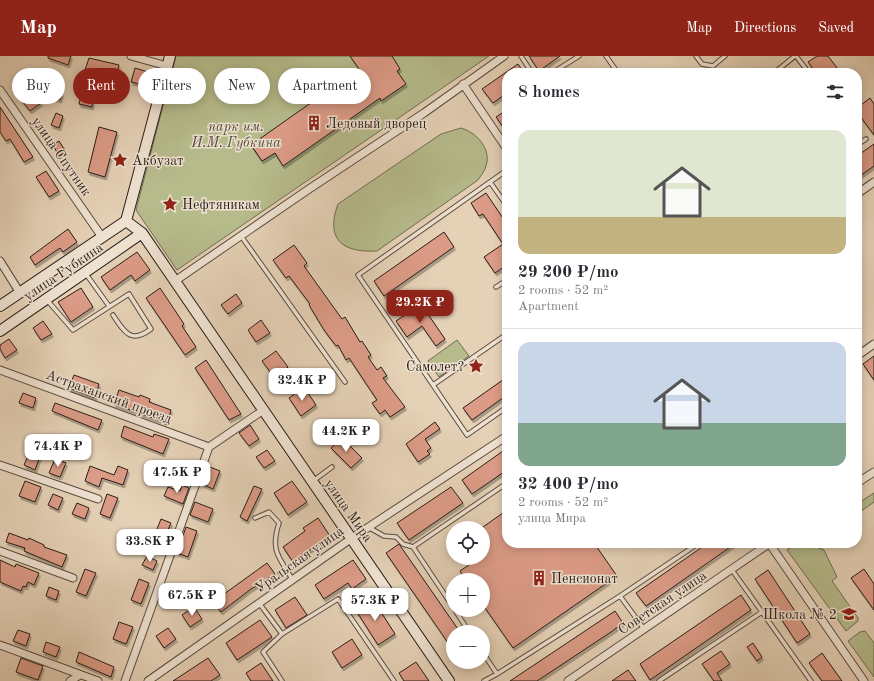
<!DOCTYPE html>
<meta charset="utf-8">
<style>
body{margin:0;font-family:"Old Standard TT",serif;background:#f7f7f7;color:#2b2b33;height:100vh;display:flex;flex-direction:column;font-size:15px;white-space:nowrap}
*{box-sizing:border-box;margin:0}
p{font-size:13px;color:#7c7c81}
.icon{flex:none;width:22px;height:22px;fill:none;stroke:currentColor;stroke-width:2;stroke-linecap:round;stroke-linejoin:round}
.map{position:relative;flex:1;overflow:hidden}
.panel{position:absolute;left:502px;top:12px;width:360px;height:480px;display:flex;flex-direction:column;background:#fff;border-radius:16px;box-shadow:0 2px 10px #0003}
.panel>*{flex:none}
.guide{position:absolute;left:12px;top:12px;width:380px;height:36px;display:flex;gap:8px}
.controls{position:absolute;left:446px;top:465px;display:grid;gap:8px}
.controls a{display:grid;place-items:center;width:44px;height:44px;border-radius:50%;background:#fff;box-shadow:0 2px 10px #0003;font-size:20px}
.price{position:absolute;translate:-50% -34px;padding:0 9px;border-radius:8px;background:#fff;color:#222;font-size:13px;line-height:26px;filter:drop-shadow(0 1px 2px #0008)}
.price::after{content:'';position:absolute;left:50%;top:24px;width:12px;height:9px;margin-left:-6px;background:inherit;clip-path:polygon(0 0,100% 0,50% 100%)}
.price.selected{background:#8f2418;color:#fff}
ul{padding:0;list-style:none}
li{display:grid;align-content:center;gap:8px;height:212px;padding:0 16px}
li+li{border-top:1px solid #e1e1e2}
li span{display:grid;place-items:center;height:124px;border-radius:12px;color:#555}
li>.icon{margin-inline-start:auto}
span .icon{width:72px;height:72px;fill:#fffc;stroke-width:1}
li b{font-size:17px}
h2{display:flex;justify-content:space-between;align-items:center;height:48px;padding:0 16px;font-size:17px}
.pill{padding:0 14px;border-radius:18px;background:#fff;box-shadow:0 2px 10px #0003;font-size:14px;line-height:36px}
.pill.selected{background:#8f2418;color:#fff}
header{display:flex;align-items:center;gap:24px;box-sizing:border-box;height:56px;padding:0 20px;background:#8f2418;color:#fff}
header strong{font-size:19px}
nav{display:flex;gap:22px;margin-inline-start:auto;font-size:14px}
.map>svg:first-child{display:block}
.green{fill:#b6bb8c;stroke:#706c52}
.building{fill:#dc9b86;stroke:#2a1e19;filter:url(#shadow)}
.lines{fill:none;stroke-linecap:round;stroke-linejoin:round}
.lane-casing{stroke:#594b40;stroke-width:5.5}
.street-casing{stroke:#594b40;stroke-width:9}
.secondary-casing{stroke:#2a1e19;stroke-width:12}
.lane{stroke:#eee1d0;stroke-width:3.5}
.street{stroke:#eee1d0;stroke-width:7}
.secondary{stroke:#eee1d0;stroke-width:10}
.labels{text-anchor:middle;stroke-width:3;stroke-linejoin:round;paint-order:stroke}
.poi-label{font-size:14px;fill:#2a1e19;stroke:#eee1d0;text-anchor:start}
.park-label{font-size:14px;font-style:italic;fill:#544d3c;stroke:#eee1d0}
.street-label{font-size:14px;fill:#2a1e19;stroke:#eee1d0}
</style>
<header>
<strong>Map</strong>
<nav><a>Map</a><a>Directions</a><a>Saved</a></nav>
</header>
<div class="map">
<svg width="874" height="625" viewBox="0 0 874 625">
<defs>
<filter id="shadow"><feDropShadow dx="1.5" dy="3" stdDeviation="0" flood-color="#0004"/></filter>
</defs>
<rect width="100%" height="100%" fill="#e5d1b6"/>
<filter id="stains"><feTurbulence type="fractalNoise" baseFrequency=".005" numOctaves="4"/><feColorMatrix values="0 0 0 0 .2 0 0 0 0 .09 0 0 0 0 .02 0 0 0 .5 -.17"/></filter>
<radialGradient id="worn" r=".72"><stop offset=".6" stop-color="#630" stop-opacity="0"/><stop offset="1" stop-color="#630" stop-opacity=".3"/></radialGradient>
<!-- green -->
<path class="green" d="M176,0H489L177,214L136,154Z
M461,72C476,76 492,93 486,110C485,115 481,119 478,124L377,195C342,197 325,183 338,148L441,78Z
M457,284L469,300L439,321L428,305Z
M874,437V446L857,458V448Z
M798,487H819L818,488L819,492L824,494L837,521L832,525L858,562V565L846,575L787,494Z
M865,575L874,587V621L848,585L860,576Z"/>
<!-- building -->
<path class="building" d="M48,0H71L68,9L48,2Z
M350,0H392L400,13L397,15L406,28L381,45L380,42L283,110L275,97L262,105L251,89L359,13Z
M529,0H560L539,15Z
M817,0H828L841,17H816L808,6Z
M89,2L119,9L114,29L83,20Z
M518,8L524,17H507V37L493,47L482,33Z
M135,12L148,16L144,29L131,26Z
M30,33L41,47L30,55L19,41Z
M49,34L62,37L60,44L48,41Z
M81,40L93,43L92,51L79,48Z
M870,42L874,48V79L857,56V52Z
M0,51L33,101L24,106L10,83L6,85L0,76Z
M507,54V77L496,61Z
M56,57L63,60L59,72L51,69Z
M99,71L117,76L105,121L88,116Z
M59,85L66,96L59,100L53,89Z
M874,88V110L857,122V100Z
M46,115L59,135L49,141L36,121Z
M486,137L507,168V209L495,217L484,201L503,188L483,158L479,160L471,147Z
M68,173L77,186L63,196L60,192L35,209L30,201Z
M444,176L454,191L384,240L374,225Z
M294,189L307,207L304,210L342,263L345,261L360,286L362,285L371,299L368,301L377,314L381,311L387,320L383,322L405,351L390,361L385,354L380,358L372,347L377,344L349,302L346,304L338,289L336,290L324,274L309,249L310,248L289,220L286,222L273,204Z
M137,196L150,214L135,225L131,219L110,234L101,221Z
M81,232L93,251L71,266L58,246Z
M160,232L184,268L182,270L196,291L185,299L146,242Z
M236,238L242,247L228,258L221,249Z
M421,248L445,283L436,290L422,270L407,281L396,265Z
M261,264L270,277L256,286L248,274Z
M43,265L52,278L41,284L33,272Z
M9,283L17,294L5,302L0,293V289Z
M276,295L288,311L274,321L262,305Z
M874,300V324L863,308Z
M206,304L241,358L229,364L195,312Z
M74,319L99,328L95,342L69,332Z
M507,321V339L472,364L463,352Z
M304,331L316,349L301,360L289,342Z
M119,334L139,341L140,339L150,343L149,346L171,354L167,367L114,348Z
M23,337L36,342L33,352L19,347Z
M55,347L102,364L98,374L52,355Z
M435,366L440,373L425,383L431,392L427,395L430,398L418,406L406,388Z
M352,368L356,373L350,378L346,372Z
M250,369L259,383L249,390L239,377Z
M124,370L153,381L154,378L169,383L163,398L121,381Z
M342,382L362,402L351,412L331,392Z
M32,391L42,395L35,414L24,409Z
M267,394L275,405L264,412L256,401Z
M503,395L507,400V414L472,438L462,424Z
M55,403L66,407L60,421L49,417Z
M90,410L114,419L118,410L128,414L123,429L102,422L99,431L85,425Z
M210,411L220,415L213,433L202,428Z
M25,425L41,431L35,446L19,440Z
M292,425L307,446L288,459L274,437Z
M182,429L189,432L183,448L164,440L168,431L180,435Z
M254,430L262,433L247,465L240,461Z
M451,431L463,447L409,484L397,467Z
M53,438L63,442L58,454L48,449Z
M107,438L118,442L110,462L100,458Z
M195,446L213,453L208,466L190,459Z
M77,447L89,452L85,463L72,458Z
M507,454V487H594L617,520L513,592L483,549V524H465L460,515L479,502H483L486,497L483,494V471Z
M318,462L330,480L293,506L283,491L305,475L303,472Z
M161,463L171,467L162,487L153,483Z
M186,471L197,475L188,501L177,497Z
M9,477L28,484L29,482L44,489V491L67,499L62,511L24,495L25,492L6,486Z
M708,487H736L646,550L636,537Z
M399,488L460,576H453V594L386,497Z
M147,500L157,505L153,514L142,509Z
M0,504L15,511L16,508L39,517L34,529L28,526L26,531L23,530L21,535L0,526Z
M353,504L366,523L352,533L348,527L324,543L315,529Z
M267,507L275,518L251,533L221,556L213,546Z
M85,513L96,517L86,540L76,536Z
M864,513L874,528V554L851,522Z
M768,514L810,578L797,587L755,523Z
M139,523L149,527L141,548L131,544Z
M49,531L59,535L56,544L46,540Z
M741,539L751,554L650,624L640,608Z
M295,541L307,559L286,572L275,554Z
M372,542L395,578L378,589L355,553Z
M194,551L202,563L190,571L182,559Z
M615,555L623,567L611,576L537,625H510Z
M260,564L272,581L237,604L226,587Z
M119,566L133,571L126,588L113,583Z
M168,572L176,583L164,592L156,580Z
M18,574L30,578L26,590L13,585Z
M352,583L362,599L342,612L332,596Z
M46,586L60,591L56,601L43,596Z
M753,587L762,601L757,605L747,591Z
M721,595L730,608L717,617L722,625H714L702,608Z
M79,596L114,611L111,621L76,606Z
M822,597L842,625H822L809,607Z
M21,602L43,610L38,624L16,616Z
M208,602L220,619L211,625H173Z
M416,606L429,625H404L399,617Z
M261,607L273,625H251L246,617Z
M628,614L636,625H612Z"/>
<g class="lines">
<!-- lane casing -->
<g class="lane-casing">
<path id="lane" d="M521,0L532,17
M606,0L618,17
M696,0L702,8L713,10L725,0
M796,0L809,17
M552,17L579,0
M774,17L795,0
M857,89L866,83
M507,114L358,219L467,379L507,351
M490,126L507,150
M241,180L345,326
M86,218L109,250
M496,231L507,224
M47,244L73,274L129,238L151,273C131,288 125,277 113,259
M433,329L507,278
M313,425L332,411
M255,462L269,456L279,467C270,495 279,501 292,523
M368,471L384,480L396,481L403,488L413,491
M732,514L762,556
M620,540L699,487
M259,547L282,578L338,543L394,625
M453,551L413,491L507,427
M455,554L469,576
M483,597L497,618L620,540L644,573
M282,625L263,596L282,578
M484,625L497,618
M659,625L762,556L811,625"/>
</g>
<!-- street casing -->
<g class="street-casing">
<path id="street" d="M131,0L167,10
M463,28L507,93
M0,34L102,181
M857,138L874,126
M0,205L20,237
M175,225L309,133L424,57L504,0
M857,300L874,288
M0,314L209,391
M209,391L262,355
M0,409L98,443
M857,427L874,416
M769,487L864,625
M0,495L73,522
M0,589L98,625
M70,625L80,619
M125,625L209,391
M148,625L352,482L507,380
M568,625L770,487"/>
</g>
<!-- secondary casing -->
<g class="secondary-casing">
<path id="secondary" d="M126,165L142,177L449,625
M126,165L170,0
M0,250L126,165
M0,275L142,177"/>
</g>
<!-- lane -->
<use href="#lane" class="lane"/>
<!-- street -->
<use href="#street" class="street"/>
<!-- secondary -->
<use href="#secondary" class="secondary"/>
</g>
<!-- icons -->
<defs>
<g id="building-bare" transform="scale(1.2)"><path d="M-4-6H4V6H1V3H-1V6H-4ZM-2.5-4.3h1.7v1.8h-1.7ZM.8-4.3h1.7v1.8H.8ZM-2.5-1h1.7V.8h-1.7ZM.8-1h1.7V.8H.8Z" fill="#8f2418" stroke="#eee1d0" stroke-width="2.5" paint-order="stroke"/></g>
<g id="sight-bare" transform="scale(1.2)"><path d="M0-6L1.8-2.2L6-1.7L2.9 1.2L3.7 5.4L0 3.3L-3.7 5.4L-2.9 1.2L-6-1.7L-1.8-2.2Z" fill="#8f2418" stroke="#eee1d0" stroke-width="2.5" paint-order="stroke"/></g>
<g id="school-bare" transform="scale(1.2)"><path d="M0-5L7-2L0 1L-7-2ZM-4 1L0 2.5L4 1V4Q0 6-4 4Z" fill="#8f2418" stroke="#eee1d0" stroke-width="2.5" paint-order="stroke"/></g>
</defs>
<g fill-rule="evenodd">
<use href="#building-bare" x="314" y="67"/>
<use href="#sight-bare" x="120" y="104"/>
<use href="#sight-bare" x="170" y="148"/>
<use href="#sight-bare" x="476" y="310"/>
<use href="#building-bare" x="539" y="522"/>
<use href="#school-bare" x="849" y="558"/>
</g>
<g class="labels">
<!-- poi labels -->
<g class="poi-label">
<text x="326" y="72">Ледовый дворец</text>
<text x="132" y="109">Акбузат</text>
<text x="182" y="153">Нефтяникам</text>
<text x="464" y="315" text-anchor="end">Самолет?</text>
<text x="551" y="527">Пенсионат</text>
<text x="837" y="563" text-anchor="end">Школа № 2</text>
</g>
<!-- park labels -->
<g class="park-label">
<text x="236" y="75">парк им.<tspan x="236" dy="16">И.М. Губкина</tspan></text>
</g>
<!-- street labels -->
<g class="street-label">
<text transform="translate(62 100) rotate(55)" y="5">улица Спутник</text>
<text transform="translate(63 215) rotate(-34)" y="5">улица Губкина</text>
<text transform="translate(109 340) rotate(20)" y="5">Астраханский проезд</text>
<text transform="translate(349 454) rotate(55)" y="5">улица Мира</text>
<text transform="translate(299 503) rotate(-35)" y="5">Уральская улица</text>
<text transform="translate(662 546) rotate(-34)" y="5">Советская улица</text>
</g>
</g>
<rect width="100%" height="100%" filter="url(#stains)"/>
<rect width="100%" height="100%" fill="url(#worn)"/>
</svg>
<div class="controls">
<a><svg class="icon" aria-label="locate" viewBox="0 0 24 24"><circle cx="12" cy="12" r="6"/><path d="M12 2v4M12 18v4M2 12h4M18 12h4"/></svg></a>
<a>+</a>
<a>−</a>
</div>
<b class="price selected" style="left:420px;top:268px">29.2K ₽</b>
<b class="price" style="left:302px;top:346px">32.4K ₽</b>
<b class="price" style="left:346px;top:397px">44.2K ₽</b>
<b class="price" style="left:58px;top:412px">74.4K ₽</b>
<b class="price" style="left:177px;top:438px">47.5K ₽</b>
<b class="price" style="left:150px;top:507px">33.8K ₽</b>
<b class="price" style="left:192px;top:561px">67.5K ₽</b>
<b class="price" style="left:375px;top:566px">57.3K ₽</b>
<div class="guide">
<a class="pill">Buy</a>
<a class="pill selected">Rent</a>
<a class="pill">Filters</a>
<a class="pill">New</a>
<a class="pill">Apartment</a>
</div>
<section class="panel">
<h2>8 homes<svg class="icon" aria-label="filters" viewBox="0 0 24 24"><path d="M4 7h16M4 17h16"/><circle cx="9" cy="7" r="2"/><circle cx="15" cy="17" r="2"/></svg></h2>
<ul>
<li><span style="background:linear-gradient(#dfe7d0 70%,#c2b280 0)"><svg class="icon" aria-label="home" viewBox="0 0 24 24"><path d="M3 11l9-7 9 7M6 9v11h12V9"/></svg></span><div><b>29 200 ₽/mo</b><p>2 rooms · 52 m²</p><p>Apartment</p></div></li>
<li><span style="background:linear-gradient(#c9d6e8 65%,#7fa58c 0)"><svg class="icon" aria-label="home" viewBox="0 0 24 24"><path d="M3 11l9-7 9 7M6 9v11h12V9"/></svg></span><div><b>32 400 ₽/mo</b><p>2 rooms · 52 m²</p><p>улица Мира</p></div></li>
</ul>
</section>
</div>
